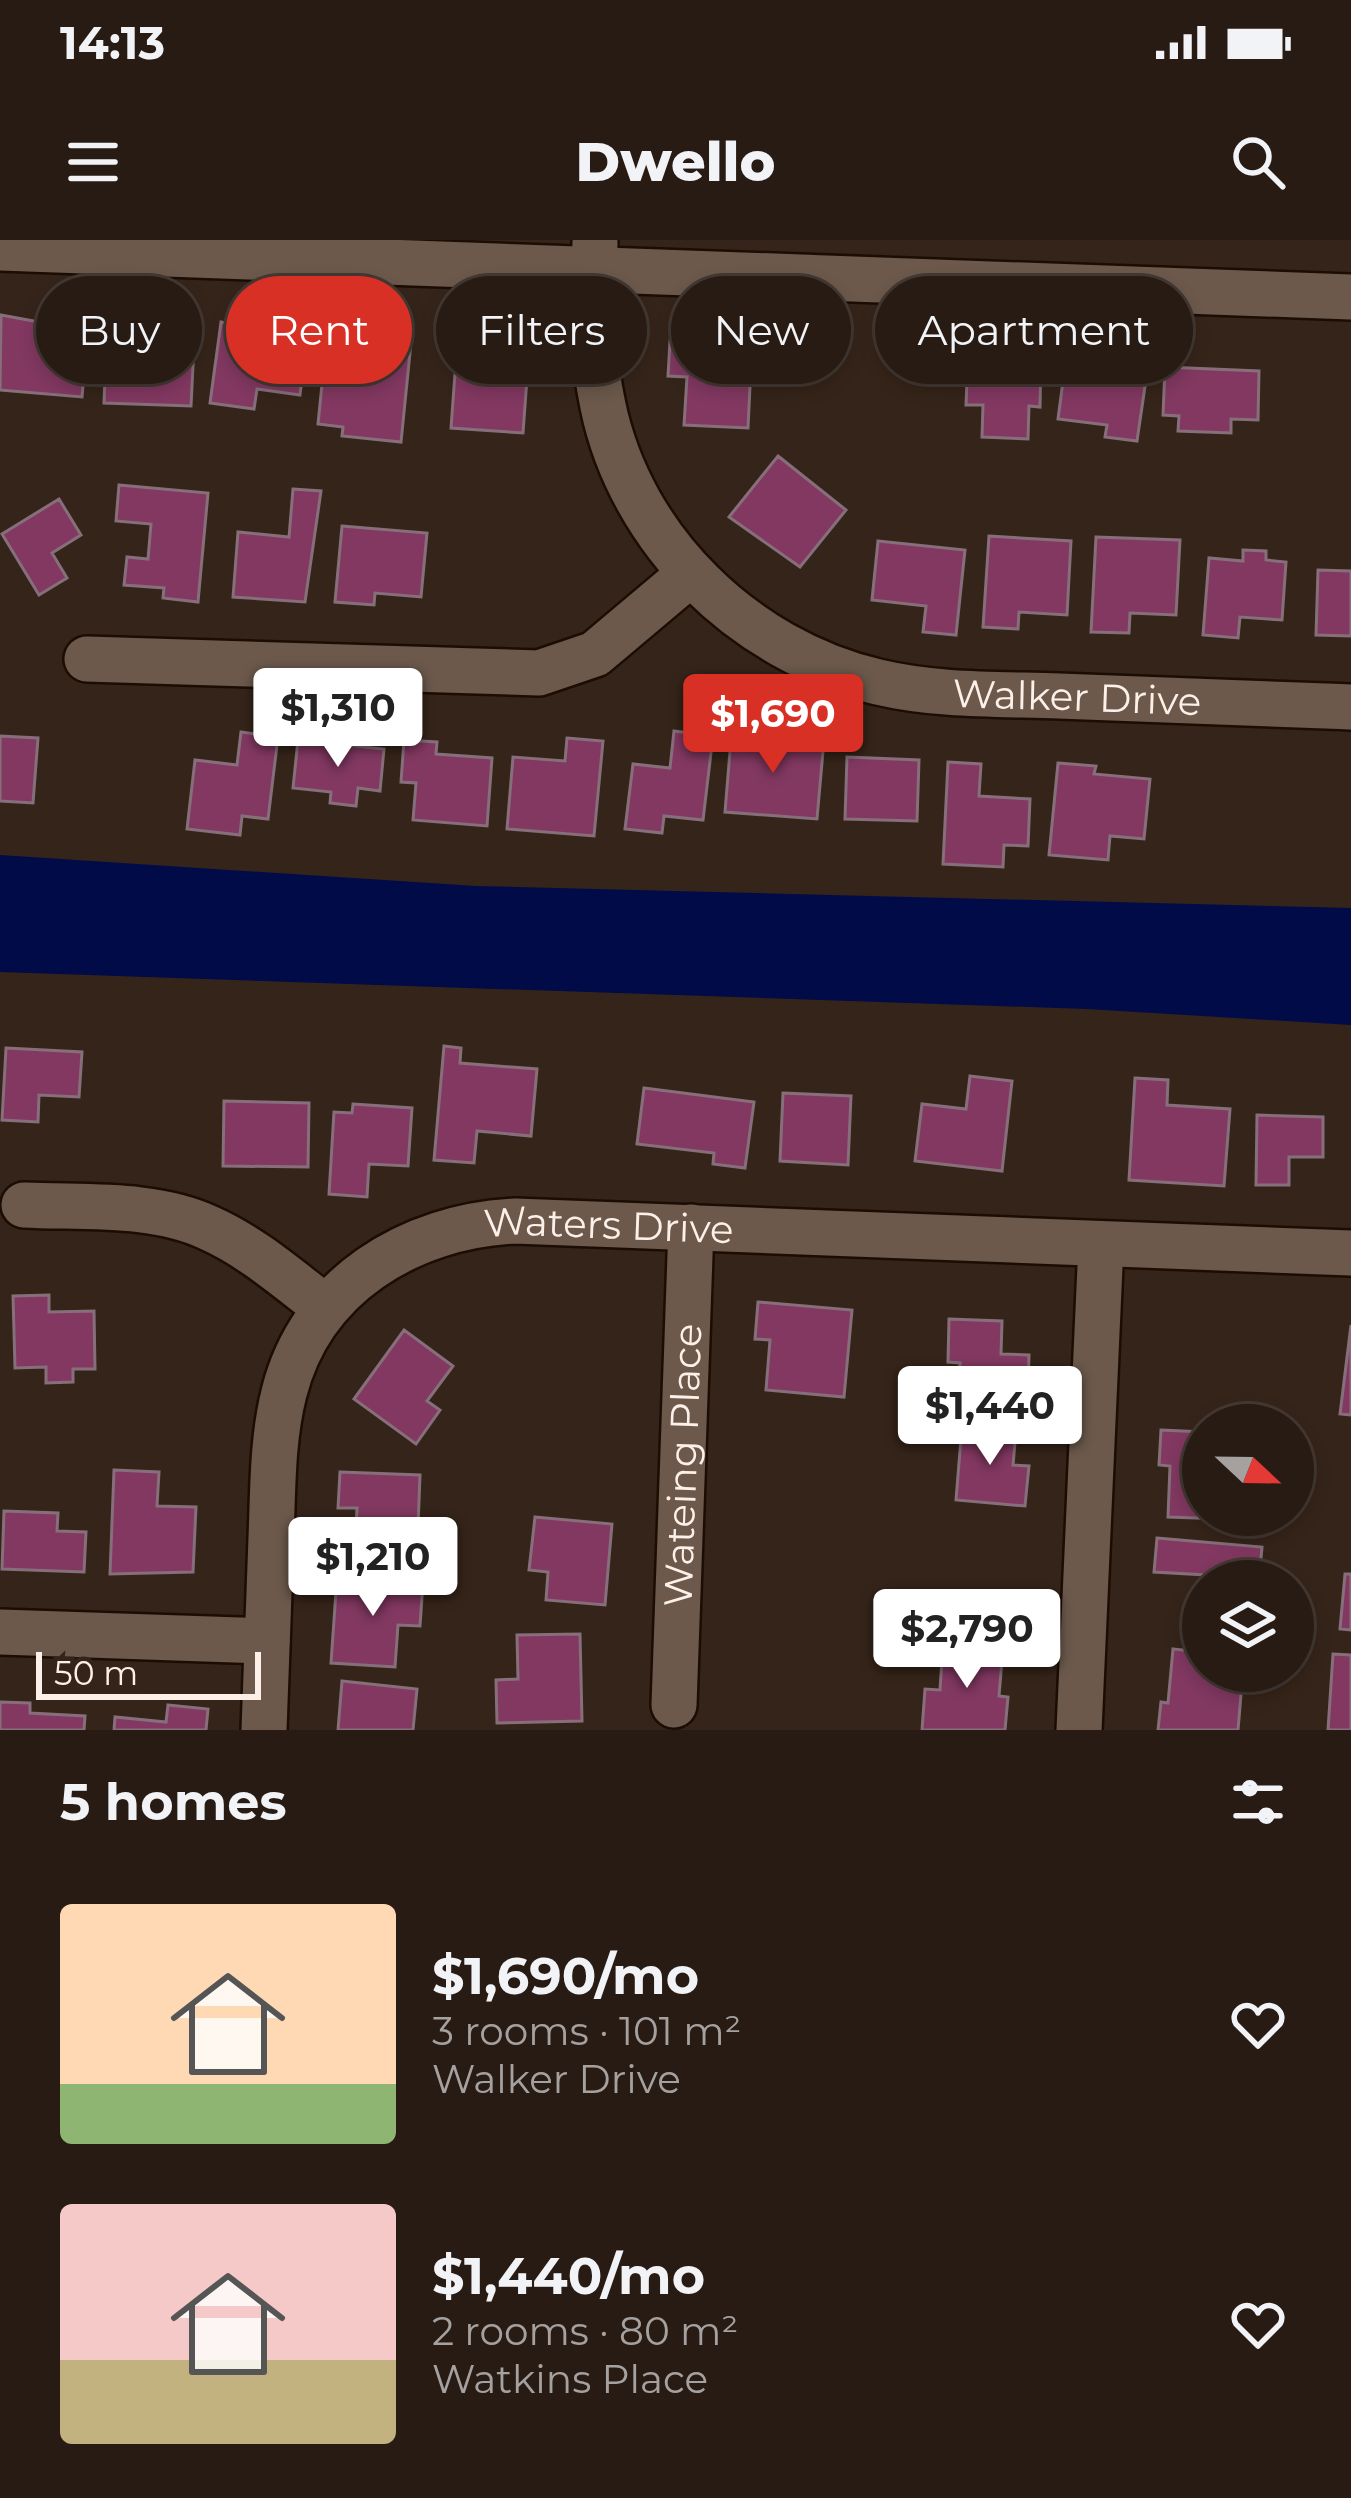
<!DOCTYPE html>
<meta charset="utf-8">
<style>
body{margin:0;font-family:Montserrat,sans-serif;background:#342821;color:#f1f3f6;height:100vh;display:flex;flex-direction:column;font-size:45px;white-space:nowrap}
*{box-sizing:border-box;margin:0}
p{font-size:39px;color:#a5a1a0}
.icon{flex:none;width:66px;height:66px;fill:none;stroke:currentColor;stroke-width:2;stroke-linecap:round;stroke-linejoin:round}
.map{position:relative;height:1490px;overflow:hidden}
.details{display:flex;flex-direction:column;background:#281b13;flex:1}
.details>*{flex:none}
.guide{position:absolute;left:36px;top:36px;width:1281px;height:108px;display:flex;gap:24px}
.needle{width:78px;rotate:112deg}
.fabs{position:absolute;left:1182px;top:1164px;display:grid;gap:24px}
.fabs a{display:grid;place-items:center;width:132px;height:132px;border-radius:50%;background:#281b13;box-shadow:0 6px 18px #0003,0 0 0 3px #443933;font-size:60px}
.scale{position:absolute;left:36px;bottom:30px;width:225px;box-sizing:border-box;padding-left:12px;border:6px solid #fcf0e9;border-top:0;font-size:33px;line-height:42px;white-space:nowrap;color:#fcf0e9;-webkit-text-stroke:9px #352419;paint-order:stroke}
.price{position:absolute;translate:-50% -102px;padding:0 27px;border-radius:12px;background:#fff;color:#222;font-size:39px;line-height:78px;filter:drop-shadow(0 3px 6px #0008)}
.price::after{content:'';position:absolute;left:50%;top:72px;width:36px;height:27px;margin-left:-18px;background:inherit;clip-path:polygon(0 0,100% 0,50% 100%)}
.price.active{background:#d93025;color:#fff}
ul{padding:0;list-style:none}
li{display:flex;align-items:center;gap:36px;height:300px;padding:0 60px}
li span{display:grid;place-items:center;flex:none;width:336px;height:240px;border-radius:12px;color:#555}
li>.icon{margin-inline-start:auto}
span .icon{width:144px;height:144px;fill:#fffc;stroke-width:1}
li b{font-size:51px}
h2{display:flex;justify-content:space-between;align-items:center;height:144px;padding:0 60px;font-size:51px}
.chip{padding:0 42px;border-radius:54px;background:#281b13;box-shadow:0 6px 18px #0003,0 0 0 3px #443933;font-size:42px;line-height:108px}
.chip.active{background:#d93025;color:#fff}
.status{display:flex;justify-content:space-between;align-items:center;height:84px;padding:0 60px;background:#281b13;direction:ltr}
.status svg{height:33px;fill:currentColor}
header{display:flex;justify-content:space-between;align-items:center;height:156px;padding:0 60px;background:#281b13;font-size:54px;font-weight:800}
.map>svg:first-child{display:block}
.water{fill:#000b48}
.building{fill:#823861;stroke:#866f7a;stroke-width:3}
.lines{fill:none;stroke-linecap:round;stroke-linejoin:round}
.minor-casing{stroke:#1c0d04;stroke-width:50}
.minor{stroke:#6c594c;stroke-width:45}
.labels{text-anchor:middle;stroke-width:12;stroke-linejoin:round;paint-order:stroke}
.street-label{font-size:39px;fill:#fcf0e9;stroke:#352419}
</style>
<div class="status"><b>14:13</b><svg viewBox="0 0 49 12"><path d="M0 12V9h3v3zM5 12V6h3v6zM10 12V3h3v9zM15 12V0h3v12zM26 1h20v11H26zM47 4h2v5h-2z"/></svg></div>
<header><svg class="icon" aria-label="menu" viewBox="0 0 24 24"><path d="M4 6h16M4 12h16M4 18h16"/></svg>Dwello<svg class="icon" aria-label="search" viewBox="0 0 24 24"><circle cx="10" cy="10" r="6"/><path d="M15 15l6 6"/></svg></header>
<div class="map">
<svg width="1351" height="1490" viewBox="0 0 1351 1490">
<rect width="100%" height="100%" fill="#352419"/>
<!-- water -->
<path class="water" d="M0,615L476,646L1351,668V785L1086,769L0,732Z"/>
<!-- building -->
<path class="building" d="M1,75L88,91L82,157L0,150Z
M221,82L307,99L300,155L257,149L254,169L210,163Z
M107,84L143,85V97L173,98V106H194L191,166L104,163Z
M328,84L412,93L401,202L342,196L343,187L318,184Z
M490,95L530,98L523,193L451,188L457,106L489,108Z
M670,101L752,105L748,188L684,185L687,137L668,136Z
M1110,115L1149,119L1137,201L1105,197L1107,185L1058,179L1065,126L1108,132Z
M968,116L1041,119L1040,167L1029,166L1028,199L982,197L983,165H966Z
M1165,127L1259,131L1258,180L1231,179V193L1178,191L1179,176L1163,175Z
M778,216L846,270L800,327L729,277Z
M119,245L208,253L198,362L163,358L164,348L124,345L127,317L148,319L151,284L116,281Z
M293,249L321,251L305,362L233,357L238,292L289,297Z
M59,259L81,295L52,313L67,338L39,355L2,294Z
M342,286L427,293L421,357L375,353L374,365L335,362Z
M989,296L1071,301L1067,375L1019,372L1018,389L983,387Z
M1096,297L1180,300L1176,375L1130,373L1129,393L1091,392Z
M878,301L965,310L956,395L923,392L926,366L872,360Z
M1243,310L1266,311V320L1286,322L1282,380L1240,377L1238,398L1203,395L1209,318L1243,321Z
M1318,330L1351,331V396L1316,395Z
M732,487L766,489L765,505L796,507V497L824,500L817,579L725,572Z
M674,491L713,496L703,580L664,576L662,593L625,589L633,524L670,528Z
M241,492L278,497L268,579L242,576L240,595L187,589L195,520L237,525Z
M0,496L38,498L33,563L0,561Z
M567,498L603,501L594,596L507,589L513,517L565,521Z
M298,500L384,509L380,551L358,548L356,566L330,563L331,552L293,548Z
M404,500L437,502L436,514L492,518L487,586L413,580L416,543L401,542Z
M847,517L919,520L917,581L845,579Z
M948,522L981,524L979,556L1030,559L1028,606L1004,605L1003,627L943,624Z
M1058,523L1096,526L1094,534L1150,539L1144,599L1110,596L1108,620L1049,615Z
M444,806L461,808L460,823L537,829L531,896L477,891L474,923L434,920Z
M6,808L82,812L79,857L39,855L38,882L2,880Z
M970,836L1012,841L1002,931L915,921L922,864L966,869Z
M1135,838L1168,840L1167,865L1230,869L1224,946L1129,940Z
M644,848L754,862L745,928L713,924L714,913L637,904Z
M783,853L851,856L848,925L780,921Z
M224,861L309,863L308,927L223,926Z
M353,864L412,868L408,926L369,924L367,957L329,954L334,872L352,873Z
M1257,875L1323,877V917H1289V945H1256Z
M49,1055V1072L94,1071L95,1129H73V1142L46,1143V1127L15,1128L13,1056Z
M758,1062L852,1070L844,1157L766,1150L770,1100L755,1099Z
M949,1079L1002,1081L1001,1114L1029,1115L1028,1148L959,1146L960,1123L948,1122Z
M1351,1085V1175L1340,1174Z
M404,1090L453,1126L427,1161L440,1170L416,1204L354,1159Z
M962,1186L1016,1191L1013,1225L1029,1226L1025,1266L956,1260Z
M1161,1190L1203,1192V1275L1224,1279L1168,1277L1170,1226L1159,1225Z
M114,1230L159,1232L157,1266L196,1267L193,1332L110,1334Z
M340,1232L420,1235L417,1314L355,1312L357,1268H338Z
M4,1271L58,1273L57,1291L86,1292L84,1332L2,1329Z
M535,1277L612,1284L605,1365L546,1360L548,1332L529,1330Z
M1157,1298L1262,1307L1259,1341H1206V1335L1154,1332Z
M1345,1334H1351V1390L1340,1389Z
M337,1337L423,1342L420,1386L398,1385L395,1427L331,1423Z
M580,1394L582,1481L497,1483L496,1440L518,1439L517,1395Z
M943,1403L1003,1408L999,1456L1008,1457L1005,1490H922L925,1449L940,1450Z
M1173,1409L1203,1412V1431H1243L1238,1490H1158L1161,1462L1168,1463Z
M1333,1414L1351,1415V1490H1328Z
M342,1441L417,1449L413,1490H338Z
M0,1462L30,1463V1473L85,1476L84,1490H0Z
M168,1465L208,1469L206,1490H114L115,1477L166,1482Z"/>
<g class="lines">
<!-- minor casing -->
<g class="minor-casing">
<g id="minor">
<path id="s1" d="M595,3C593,58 591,112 603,166C631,301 745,411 878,442C937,456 999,454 1059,456C1157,460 1254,463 1351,467"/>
<path d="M0,8L1351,57"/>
<path d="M87,419L539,433L595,414L690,334"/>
<path d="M24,965C84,968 154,962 209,988C252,1007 289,1040 326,1068"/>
<path d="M0,1392L267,1401"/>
<path id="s2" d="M674,1465L691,987"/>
<path id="s3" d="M264,1490C266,1426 269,1362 271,1298C273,1250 272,1200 284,1153C311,1045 410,986 515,981L1351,1013"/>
<path d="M1079,1490L1101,1004"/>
</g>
</g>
<!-- minor -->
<use href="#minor" class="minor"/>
</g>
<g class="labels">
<!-- street labels -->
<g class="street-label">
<text dy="14" stroke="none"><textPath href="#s1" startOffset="774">Walker Drive</textPath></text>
<text dy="14" stroke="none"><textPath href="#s3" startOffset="741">Waters Drive</textPath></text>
<text dy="14" stroke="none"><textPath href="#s2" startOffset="240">Wateing Place</textPath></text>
</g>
</g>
</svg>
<div class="fabs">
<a><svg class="needle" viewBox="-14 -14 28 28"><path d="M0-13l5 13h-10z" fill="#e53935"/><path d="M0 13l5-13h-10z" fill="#a5a1a0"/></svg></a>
<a><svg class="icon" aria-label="layers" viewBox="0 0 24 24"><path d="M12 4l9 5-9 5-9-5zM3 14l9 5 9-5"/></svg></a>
</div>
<div class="scale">50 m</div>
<b class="price" style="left:338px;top:530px">$1,310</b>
<b class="price active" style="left:773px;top:536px">$1,690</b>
<b class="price" style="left:990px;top:1228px">$1,440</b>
<b class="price" style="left:373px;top:1379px">$1,210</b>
<b class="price" style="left:967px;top:1451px">$2,790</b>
<div class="guide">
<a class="chip">Buy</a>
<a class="chip active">Rent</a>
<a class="chip">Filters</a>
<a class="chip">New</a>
<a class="chip">Apartment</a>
</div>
</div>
<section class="details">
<h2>5 homes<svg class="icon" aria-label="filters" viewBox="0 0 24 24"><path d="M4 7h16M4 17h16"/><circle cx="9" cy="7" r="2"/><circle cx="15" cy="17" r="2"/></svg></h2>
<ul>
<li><span style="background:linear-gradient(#ffd9b3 75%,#8fb573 0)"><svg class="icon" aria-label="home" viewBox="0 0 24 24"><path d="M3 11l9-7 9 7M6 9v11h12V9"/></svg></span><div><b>$1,690/mo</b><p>3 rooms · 101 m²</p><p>Walker Drive</p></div><svg class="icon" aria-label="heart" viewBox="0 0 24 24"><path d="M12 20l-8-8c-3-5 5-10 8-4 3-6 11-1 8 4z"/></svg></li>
<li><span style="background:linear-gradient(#f6c9c9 65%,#c2b280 0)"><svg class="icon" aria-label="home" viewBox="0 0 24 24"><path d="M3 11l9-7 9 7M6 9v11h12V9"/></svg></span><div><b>$1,440/mo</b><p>2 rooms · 80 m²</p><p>Watkins Place</p></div><svg class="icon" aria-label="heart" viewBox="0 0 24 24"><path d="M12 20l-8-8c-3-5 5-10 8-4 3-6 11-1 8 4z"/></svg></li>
</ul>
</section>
